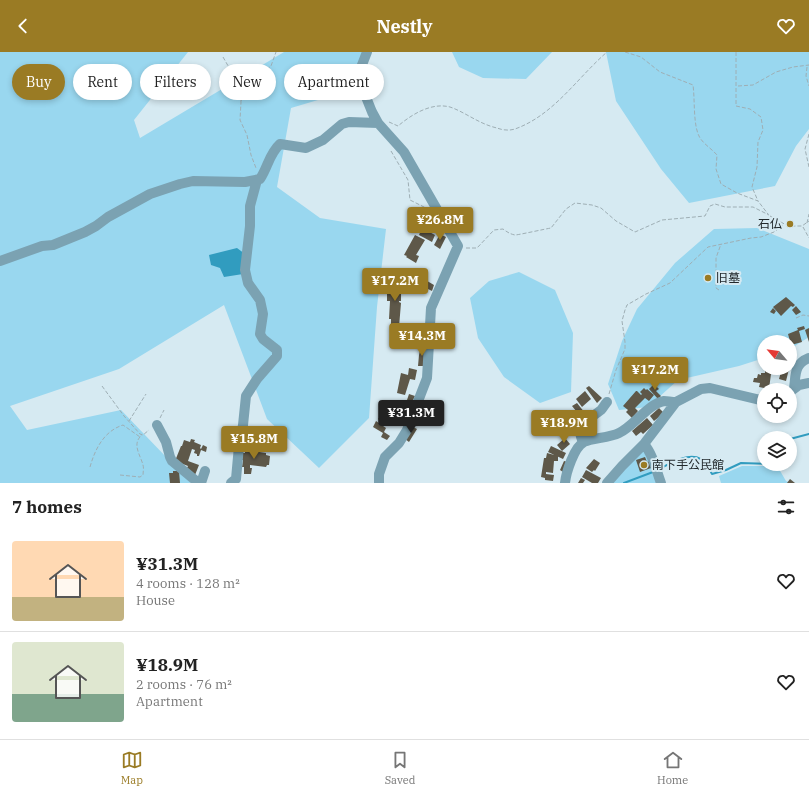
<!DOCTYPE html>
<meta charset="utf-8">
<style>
body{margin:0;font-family:"IBM Plex Serif","Noto Sans JP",serif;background:#f6f6f6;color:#222;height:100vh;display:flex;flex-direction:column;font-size:15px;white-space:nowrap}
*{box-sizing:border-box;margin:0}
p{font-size:13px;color:#767676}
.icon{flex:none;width:22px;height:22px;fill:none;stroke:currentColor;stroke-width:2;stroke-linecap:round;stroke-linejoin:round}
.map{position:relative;height:431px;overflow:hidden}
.details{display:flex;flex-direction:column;background:#fff;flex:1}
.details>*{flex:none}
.top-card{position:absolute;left:12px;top:12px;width:400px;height:36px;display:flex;gap:8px}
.needle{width:26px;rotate:299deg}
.tools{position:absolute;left:757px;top:283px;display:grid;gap:8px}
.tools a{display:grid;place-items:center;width:40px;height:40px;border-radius:50%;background:#fff;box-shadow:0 2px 6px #0003;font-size:20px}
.price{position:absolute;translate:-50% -34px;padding:0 9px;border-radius:4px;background:#9a7b24;color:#fff;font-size:13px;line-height:26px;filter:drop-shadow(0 1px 2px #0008)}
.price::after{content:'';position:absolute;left:50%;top:24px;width:12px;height:9px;margin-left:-6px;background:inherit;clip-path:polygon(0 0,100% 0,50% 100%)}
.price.selected{background:#222;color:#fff}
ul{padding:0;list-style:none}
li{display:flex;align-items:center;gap:12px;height:100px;padding:0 12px}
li+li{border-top:1px solid #e0e0e0}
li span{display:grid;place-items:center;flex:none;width:112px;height:80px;border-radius:4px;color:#555}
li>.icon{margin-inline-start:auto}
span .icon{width:48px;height:48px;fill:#fffc;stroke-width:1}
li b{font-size:17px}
h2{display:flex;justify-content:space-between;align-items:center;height:48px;padding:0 12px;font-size:17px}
.tag{padding:0 14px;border-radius:18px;background:#fff;box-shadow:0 2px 6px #0003;font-size:14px;line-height:36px}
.tag.selected{background:#9a7b24;color:#fff}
header{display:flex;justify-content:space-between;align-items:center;height:52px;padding:0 12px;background:#9a7b24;color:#fff;font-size:18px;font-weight:800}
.menu{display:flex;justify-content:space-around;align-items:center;height:56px;border-top:1px solid #e0e0e0;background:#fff;font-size:11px;color:#767676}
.menu a{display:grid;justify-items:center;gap:2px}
.menu .selected{color:#9a7b24}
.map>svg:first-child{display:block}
.green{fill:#99d7ef}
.water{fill:#319cbf}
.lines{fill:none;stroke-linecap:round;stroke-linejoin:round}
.stream{stroke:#319cbf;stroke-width:2}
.building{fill:#5e5849}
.path{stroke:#9eaeb4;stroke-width:1;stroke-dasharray:4 2;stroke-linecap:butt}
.minor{stroke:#7ba2b2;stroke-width:10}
.poi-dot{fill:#9a7b24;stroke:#d6eaf2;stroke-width:1.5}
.labels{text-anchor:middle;stroke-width:4;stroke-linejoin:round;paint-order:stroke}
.poi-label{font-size:12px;fill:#22292c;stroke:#d6eaf2;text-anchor:start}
</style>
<header><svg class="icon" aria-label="back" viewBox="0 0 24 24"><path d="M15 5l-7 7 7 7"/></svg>Nestly<svg class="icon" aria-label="heart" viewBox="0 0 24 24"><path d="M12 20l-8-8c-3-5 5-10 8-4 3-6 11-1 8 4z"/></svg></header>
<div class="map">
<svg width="809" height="431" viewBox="0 0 809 431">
<rect width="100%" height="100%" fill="#d6eaf2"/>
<!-- green -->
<path class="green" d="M0,0H188L134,68L140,86L284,0H363L345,40L291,56L277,135L320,166L386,177L377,255L369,366L319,416L267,367L224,253L119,317L10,354L27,378L121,358L191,431H0Z
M452,0H552L526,27L483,26L459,15Z
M606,0H809V77L796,94L775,134L689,151L661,117L616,49Z
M757,176L809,197V285L790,297V290H764V306L739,314L678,328L648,355L619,358L608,332L622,289L637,257L675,211L714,177Z
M519,220L555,238L573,281L571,340L540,351L504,325L478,286L470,246L489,229Z
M643,397L659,431H611Z
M772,412H776L786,429L791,431H721L719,424L742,414H769Z"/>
<!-- water -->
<path class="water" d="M237,196L245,202L243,222L224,225L220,216L211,213L209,203Z"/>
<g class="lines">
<!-- stream -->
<path class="stream" d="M790,387L809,382
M659,417C673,410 696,395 708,414C710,417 710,419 712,422L726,418L741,411L770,412
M624,431L653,420"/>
</g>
<!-- building -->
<path class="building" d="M430,169L435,171L432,178L427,175Z
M422,176L435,183L432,190L419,183Z
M440,182L446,185L440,197L434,193Z
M415,183L425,188L416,203L419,204L416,211L406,205L407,204L404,203Z
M390,226L401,227L400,235H399V239H401V249H399V250L401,251L399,275H391V267H389L390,249H387V239H390Z
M422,226L434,233L432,239L418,232Z
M786,245L795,253L793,255L791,254L781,264L773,255Z
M796,254L801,260L796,263L792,258Z
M773,256L776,259L774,262L770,260Z
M804,274L805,277L799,279L802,290L791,293L788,282L798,278L797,276Z
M809,276V290L805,278Z
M421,294H424V314H418L419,303Z
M409,316L417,318L415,328L410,327L405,343L397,341L401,321L408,323Z
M782,316L789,317L786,329L779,327Z
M765,317L776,319V322H771L769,337L759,335L760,331L753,330L754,326H757L758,322L761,323V321H765Z
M654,332L659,337L656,339L661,344L658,347L649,337Z
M589,334L602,346L597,351L586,336Z
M644,336L646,338L647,337L654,343L649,349L645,346L635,356L638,359L632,366L626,360L628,358L623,354L636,339H637L641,343L642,342L640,340Z
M585,339L591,347L582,355L576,347Z
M409,342L415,344L412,350L407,348Z
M392,350L403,359L394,369L392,368L387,374L378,367Z
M577,351L585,361L581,365L572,354Z
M659,356L664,361L654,369L650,364Z
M647,366L653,373L643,382L641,380L636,384L632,379Z
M376,369L386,376L384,380L390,384L387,388L381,385L383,381L373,375Z
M413,375L417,377L409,390L405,387Z
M565,386L570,392L562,399L557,393Z
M191,387L195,388L194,390L201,393L200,396L201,397L203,393L207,395L206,400L201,398L199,404H197V402L194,401L195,398L192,397L188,409L199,413L195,423L186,418L188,414L175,409L181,394H182L184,388L190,390Z
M551,394L566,401L563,407L548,400Z
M245,398L266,401V403L270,404L269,413H267L266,415L250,413V416H252L251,422H244V415H242L243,408H242L243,401H245Z
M547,401L558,404V409H554L553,421L546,420V422L554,423L553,429L545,428V426L541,425L544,406H546Z
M645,405L647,410L649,409L651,416L640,420L636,408Z
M594,407L600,411L595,419L594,418L592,420L586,416Z
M564,409L568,410L563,420L560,418Z
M586,418L601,426L598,431H592L582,425Z
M173,419H179L180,431H170L169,421H173Z
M581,426L585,428L583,431H578Z
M790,427L795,431H787Z"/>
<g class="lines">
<!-- path -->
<path class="path" d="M625,0L641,5L660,20L693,33C695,47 693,72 699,84C702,91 712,97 717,103L716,117L721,132L737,141L758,149L768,162
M736,0V54L750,57L761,65L763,78L758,90L757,115L752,135L758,149
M223,5L239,33L241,50L240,68L247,83L251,103L256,116
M807,15L806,24L809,34
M738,34L753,33L776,20L793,15L809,13
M241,49L246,34L271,14L276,0
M389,70L398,74C411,63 431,50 450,55C465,60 479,72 497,76C502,78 509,79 515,77C554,63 577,26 607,0
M809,82L805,97L809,115
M391,99L408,128L410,148L426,156
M770,164L788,174H802L809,169
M807,171L809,162
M803,175L809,186
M466,196H477L494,178L503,177C507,180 510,182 515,183C518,183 545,177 551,176L566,157L575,151L592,153L601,156L616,169L635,180L662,168L705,164L710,154L715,152L725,155H753L769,163
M719,238L716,236V206L721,192
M796,266L803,263L809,264
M102,334L124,364L140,382L143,383L149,378
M609,342L616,318L625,297V290L622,269L625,258L627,253L646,242L670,231L708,195L751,186L761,185L774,180L783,173
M160,366L164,358
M129,369L146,342
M90,415C95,397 104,379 123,373L140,385
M120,423L140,425L143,423C143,420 144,416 143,413C141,404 131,392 142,383"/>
<!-- minor -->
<path class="minor" d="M367,0L360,18V30L372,60L378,71L404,100L458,194L431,256L427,326L407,378L399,391L385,405L379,422V431
M0,209L42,194L53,193L85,180L96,174L108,165L150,142L180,132L193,129L245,130L260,127C268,115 269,102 280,92L306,96L323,88L342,72L349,70L378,71
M794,336C796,322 794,312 809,306
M791,339L799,333L809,331
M157,373L166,390L170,405L172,409L195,428L196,431
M583,390C574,371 589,368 601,358C603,356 605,352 607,350
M644,392C653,402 656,418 661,431
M201,431L205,419
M231,431L236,427L239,394L243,373L246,344L257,327L277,304V298L263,287L260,282L263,262L260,248L248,231L245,218L250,174V154L257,128
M565,431C566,421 574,395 584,390C591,386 609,386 619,381C634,374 648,352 664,349C667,349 672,350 676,350
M607,431L622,414L644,392L676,350L701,337L710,336L764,349"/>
</g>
<!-- markers -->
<g class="poi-dot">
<circle cx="790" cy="172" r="4"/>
<circle cx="708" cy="226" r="4"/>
<circle cx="644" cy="413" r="4"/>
</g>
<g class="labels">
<!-- poi labels -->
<g class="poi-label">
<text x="782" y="176" text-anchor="end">石仏</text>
<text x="716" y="230">旧墓</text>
<text x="652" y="417">南下手公民館</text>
</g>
</g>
</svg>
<div class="tools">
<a><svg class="needle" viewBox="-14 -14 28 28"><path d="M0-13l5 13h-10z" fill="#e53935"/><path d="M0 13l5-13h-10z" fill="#767676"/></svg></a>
<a><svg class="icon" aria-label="locate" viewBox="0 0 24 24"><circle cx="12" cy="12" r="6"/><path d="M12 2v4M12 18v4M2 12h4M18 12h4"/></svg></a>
<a><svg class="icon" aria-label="layers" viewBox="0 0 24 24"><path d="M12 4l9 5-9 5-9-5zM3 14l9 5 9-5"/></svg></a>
</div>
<b class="price" style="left:440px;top:189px">¥26.8M</b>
<b class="price" style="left:395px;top:250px">¥17.2M</b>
<b class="price" style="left:422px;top:305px">¥14.3M</b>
<b class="price" style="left:655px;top:339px">¥17.2M</b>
<b class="price selected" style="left:411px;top:382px">¥31.3M</b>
<b class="price" style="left:564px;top:392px">¥18.9M</b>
<b class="price" style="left:254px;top:408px">¥15.8M</b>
<div class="top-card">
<a class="tag selected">Buy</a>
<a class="tag">Rent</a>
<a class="tag">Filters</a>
<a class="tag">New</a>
<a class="tag">Apartment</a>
</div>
</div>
<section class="details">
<h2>7 homes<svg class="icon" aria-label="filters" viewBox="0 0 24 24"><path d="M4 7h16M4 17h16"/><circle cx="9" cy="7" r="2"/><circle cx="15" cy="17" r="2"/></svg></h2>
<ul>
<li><span style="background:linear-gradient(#ffd9b3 70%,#c2b280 0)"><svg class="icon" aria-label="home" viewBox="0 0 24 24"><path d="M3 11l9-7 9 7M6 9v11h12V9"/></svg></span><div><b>¥31.3M</b><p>4 rooms · 128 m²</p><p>House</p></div><svg class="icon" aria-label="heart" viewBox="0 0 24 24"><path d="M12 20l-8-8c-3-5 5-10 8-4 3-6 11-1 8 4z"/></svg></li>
<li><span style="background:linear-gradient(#dfe7d0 65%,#7fa58c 0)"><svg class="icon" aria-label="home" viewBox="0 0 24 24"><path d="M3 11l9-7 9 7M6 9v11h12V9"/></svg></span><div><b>¥18.9M</b><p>2 rooms · 76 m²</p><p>Apartment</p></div><svg class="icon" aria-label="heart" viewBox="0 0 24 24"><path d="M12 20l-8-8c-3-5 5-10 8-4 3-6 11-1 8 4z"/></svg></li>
</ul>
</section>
<nav class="menu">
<a class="selected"><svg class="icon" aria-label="map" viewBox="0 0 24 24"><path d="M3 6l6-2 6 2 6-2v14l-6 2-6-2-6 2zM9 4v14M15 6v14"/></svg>Map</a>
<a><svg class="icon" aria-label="saved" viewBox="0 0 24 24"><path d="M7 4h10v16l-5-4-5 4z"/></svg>Saved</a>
<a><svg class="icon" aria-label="home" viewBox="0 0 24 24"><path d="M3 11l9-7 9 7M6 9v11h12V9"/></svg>Home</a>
</nav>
